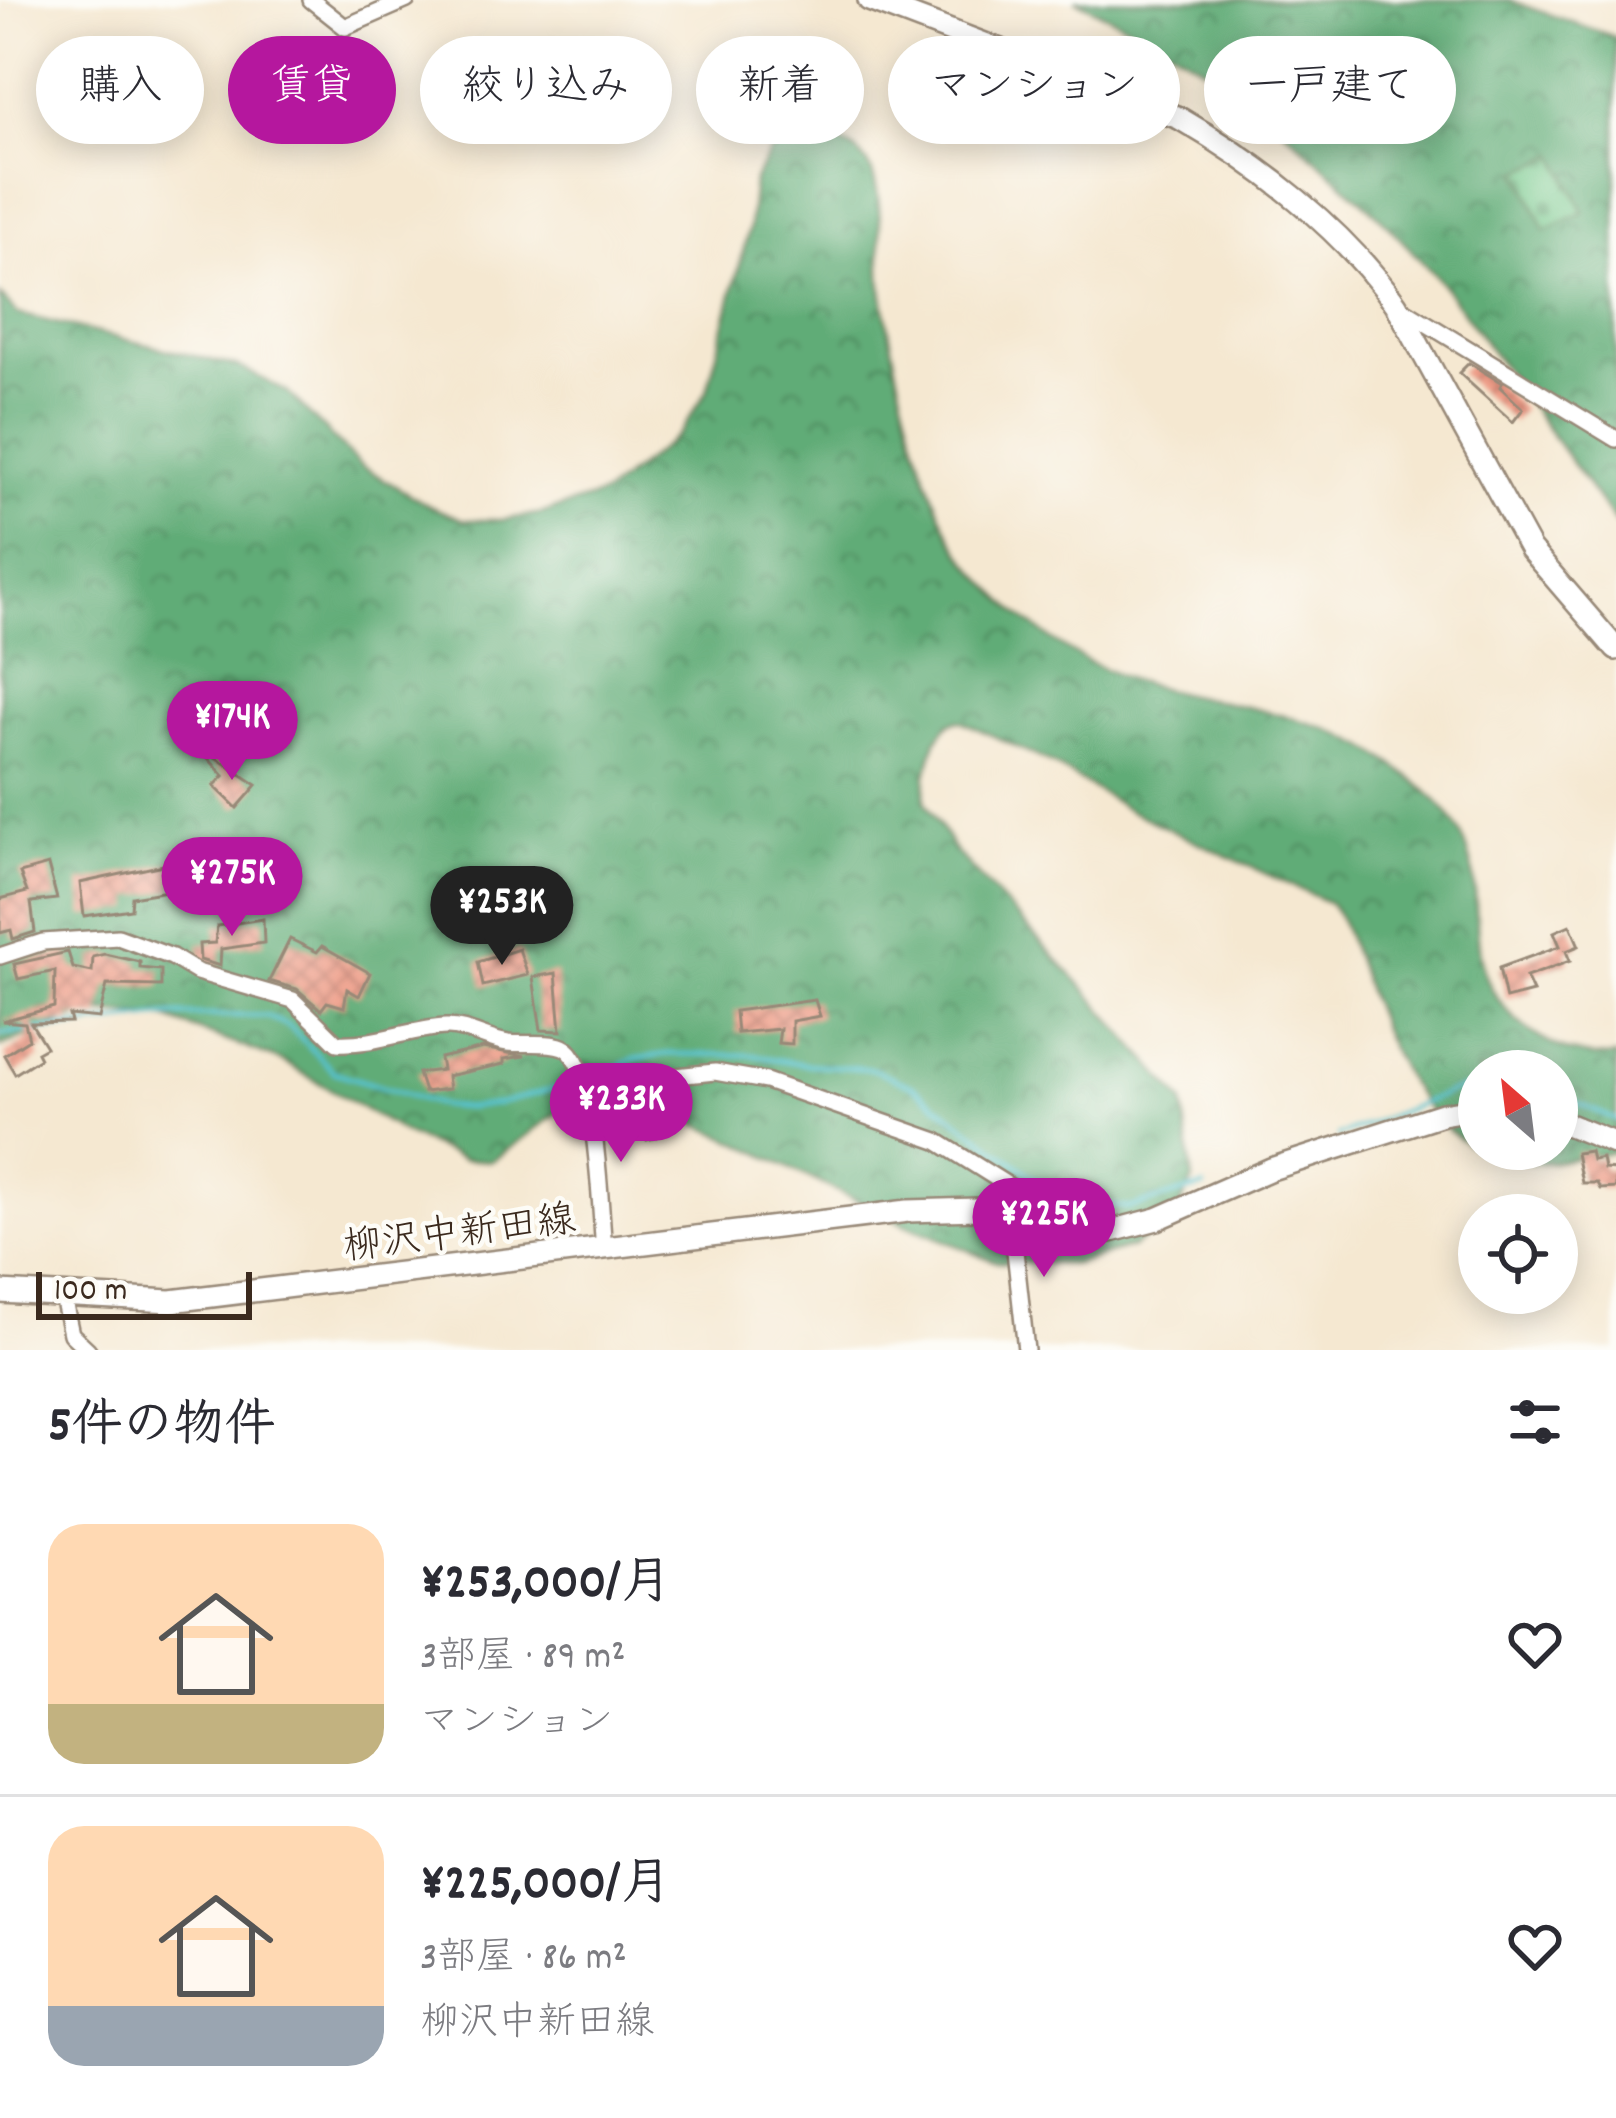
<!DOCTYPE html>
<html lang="ja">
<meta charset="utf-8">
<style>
body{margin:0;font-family:Dekko,"Klee One",sans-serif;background:#f7f7f7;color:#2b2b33;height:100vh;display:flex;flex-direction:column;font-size:45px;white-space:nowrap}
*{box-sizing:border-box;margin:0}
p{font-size:39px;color:#7c7c81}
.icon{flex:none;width:66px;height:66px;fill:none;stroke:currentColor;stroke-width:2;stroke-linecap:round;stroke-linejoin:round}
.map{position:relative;height:1350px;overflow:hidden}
.drawer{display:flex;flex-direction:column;background:#fff;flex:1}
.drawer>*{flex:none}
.hud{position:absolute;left:36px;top:36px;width:1545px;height:108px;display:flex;gap:24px}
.needle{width:78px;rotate:332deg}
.tools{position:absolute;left:1458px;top:1050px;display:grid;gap:24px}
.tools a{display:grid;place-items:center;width:120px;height:120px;border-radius:50%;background:#fff;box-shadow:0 6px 30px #0003;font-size:60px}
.scale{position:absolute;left:36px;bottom:30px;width:216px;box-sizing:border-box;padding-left:12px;border:6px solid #3b2a1e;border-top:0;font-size:33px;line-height:42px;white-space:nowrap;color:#3b2a1e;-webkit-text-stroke:9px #fdfcf7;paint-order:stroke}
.price{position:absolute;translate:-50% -102px;padding:0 27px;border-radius:42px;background:#b5179e;color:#fff;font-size:39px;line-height:78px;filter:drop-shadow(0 3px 6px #0008)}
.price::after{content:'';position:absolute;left:50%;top:72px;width:36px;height:27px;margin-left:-18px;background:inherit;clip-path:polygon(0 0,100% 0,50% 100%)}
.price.current{background:#222;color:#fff}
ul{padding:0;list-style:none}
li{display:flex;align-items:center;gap:36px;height:300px;padding:0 48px}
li+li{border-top:3px solid #e1e1e2}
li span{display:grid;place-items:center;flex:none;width:336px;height:240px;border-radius:36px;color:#555}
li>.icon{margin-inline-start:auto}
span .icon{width:144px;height:144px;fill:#fffc;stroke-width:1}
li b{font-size:51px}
h2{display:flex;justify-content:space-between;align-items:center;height:144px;padding:0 48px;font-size:51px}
.pill{padding:0 42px;border-radius:54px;background:#fff;box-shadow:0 6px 30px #0003;font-size:42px;line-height:108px}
.pill.current{background:#b5179e;color:#fff}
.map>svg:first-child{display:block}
.forest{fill:url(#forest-crowns);stroke:#4e6b4a;stroke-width:3;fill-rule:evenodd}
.cemetery{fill:url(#cemetery-stones);stroke:#587954;stroke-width:3}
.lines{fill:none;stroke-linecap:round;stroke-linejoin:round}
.stream{stroke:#56c2ce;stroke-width:4.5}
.building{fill:url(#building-cross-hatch)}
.street-casing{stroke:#988978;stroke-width:20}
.secondary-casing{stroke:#988978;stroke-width:26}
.street{stroke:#fff;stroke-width:15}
.secondary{stroke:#fff;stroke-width:21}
.labels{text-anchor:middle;stroke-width:9;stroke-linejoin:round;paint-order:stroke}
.street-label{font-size:39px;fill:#3b2a1e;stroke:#fdfcf7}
</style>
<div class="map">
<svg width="1616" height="1350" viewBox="0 0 1616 1350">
<defs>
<pattern id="forest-crowns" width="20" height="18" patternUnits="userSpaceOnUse" patternTransform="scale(3)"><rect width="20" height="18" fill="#60ac77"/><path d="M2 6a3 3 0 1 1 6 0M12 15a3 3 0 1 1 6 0" fill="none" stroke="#508c61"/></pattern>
<pattern id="cemetery-stones" width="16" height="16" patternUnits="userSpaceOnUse" patternTransform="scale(3)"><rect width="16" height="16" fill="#75c88b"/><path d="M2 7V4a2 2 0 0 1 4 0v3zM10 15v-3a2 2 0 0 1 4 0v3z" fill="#61a371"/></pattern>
<pattern id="building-cross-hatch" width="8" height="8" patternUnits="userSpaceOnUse" patternTransform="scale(3)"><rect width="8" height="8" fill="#ee9c87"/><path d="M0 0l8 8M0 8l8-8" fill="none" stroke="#c27f6e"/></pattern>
</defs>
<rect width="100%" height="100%" fill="#fdfcf7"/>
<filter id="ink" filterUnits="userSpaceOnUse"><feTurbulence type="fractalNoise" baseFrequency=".00833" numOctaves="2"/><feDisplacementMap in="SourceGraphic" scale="24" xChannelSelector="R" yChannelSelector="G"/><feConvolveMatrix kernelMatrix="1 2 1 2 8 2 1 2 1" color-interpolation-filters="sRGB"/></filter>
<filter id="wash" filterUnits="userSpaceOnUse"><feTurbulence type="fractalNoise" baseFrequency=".004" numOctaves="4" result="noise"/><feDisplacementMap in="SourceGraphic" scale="48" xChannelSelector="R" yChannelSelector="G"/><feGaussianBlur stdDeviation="2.7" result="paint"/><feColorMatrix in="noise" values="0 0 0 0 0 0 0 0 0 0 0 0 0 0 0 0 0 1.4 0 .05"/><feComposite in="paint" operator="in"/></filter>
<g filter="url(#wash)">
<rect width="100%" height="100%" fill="#f5e8d1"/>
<!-- forest -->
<path class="forest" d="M1075,0H1507L1616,37V524L1442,283L1379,216L1241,90L1163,43Z
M791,138C817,139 850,137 866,161C887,191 877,258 883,295C896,375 914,457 948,530C963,561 987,584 1011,607C1046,639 1090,667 1135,681C1220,708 1319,708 1392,764C1420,785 1445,803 1461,834C1481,873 1473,918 1481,959C1493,1018 1558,1063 1616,1056V1152C1589,1154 1560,1164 1533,1163C1409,1159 1378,1012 1340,918L1329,903L1132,812L1049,762L959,720L949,723L936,741L926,775L925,801L955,851L1087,991L1183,1102L1193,1180L1174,1219L1132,1247L1073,1264L997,1262L903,1224L739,1143L639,1099L597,1096L568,1105L492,1161L463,1159L410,1136L282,1061L165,1018L87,1012L0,1047V295L18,314L240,367L287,392L360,465L431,507L464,520H502L543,513L605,494L679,434L707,391L749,229L754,180L770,152ZM1479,1071H1557V1149H1479Z"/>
<!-- cemetery -->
<path class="cemetery" d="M1556,155L1584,212L1545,230L1519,172Z"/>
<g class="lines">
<!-- stream -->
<path class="stream" d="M0,1034L175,1015L266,1016L290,1027L334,1072L443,1106L467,1108L497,1104L580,1082
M591,1078L634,1059L668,1054L752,1055L804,1064L872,1069L911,1085L1032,1176L1081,1202L1129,1208L1204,1187
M1557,1094L1616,1120
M1338,1136L1456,1090L1479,1086"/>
</g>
<g id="blocks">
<!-- building -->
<path class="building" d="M1469,363L1502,383L1500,387L1523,409L1513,422L1459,373Z
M209,753L257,785L237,808L214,786L224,776L206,756Z
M172,863L173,890L132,897L131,909L84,916L80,883Z
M48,865L57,899L31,902L35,932L13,939L11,930L0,933V899L27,892L20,873Z
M263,919L264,943L221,949L220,966L200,960L199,944L215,943L217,926Z
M1570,925L1579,946L1566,951L1570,961L1526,977L1533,992L1506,999L1499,968L1560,946L1554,932Z
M290,939L317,952L322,946L370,973L359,996L347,989L344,1007L327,1002L321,1010L297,989L269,981Z
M519,949L528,975L483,986L478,962Z
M68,952L73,968L92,972L93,957L105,954L140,962V968L161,970V986L107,985L99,1018L69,1015L71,1022L31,1023L46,1047L37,1052L40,1058L15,1074L4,1055L29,1039L25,1023L2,1021L54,1007L55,971L18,979L14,964Z
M556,973L561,1031L541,1030L533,977Z
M815,1000L820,1016L792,1021V1044L778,1043L780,1029L737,1033L735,1011Z
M483,1048L525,1056L504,1059V1064L447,1076L449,1089L424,1092L418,1073L442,1070L440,1058Z
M666,1089L671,1105L650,1109L655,1138L647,1140L634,1093Z
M1590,1151L1592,1160L1602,1158L1604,1169L1616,1170V1188L1600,1189L1597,1183H1582L1576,1153Z"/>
</g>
</g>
<g filter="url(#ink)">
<use href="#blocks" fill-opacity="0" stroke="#988978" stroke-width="3"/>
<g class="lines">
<!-- street casing -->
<g class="street-casing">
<path id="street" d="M311,0L345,27L407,0
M1398,306L1616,439
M0,956L43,942L118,937L172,957L197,972L293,1000L337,1043C376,1045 408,1029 446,1027C466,1026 487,1040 508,1043C525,1045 547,1041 563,1047C597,1060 600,1212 604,1250
M587,1085L715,1072L766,1081L937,1141L1060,1218L1063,1228
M1011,1215L1026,1350
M63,1297L71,1334L88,1350"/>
</g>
<!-- secondary casing -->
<g class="secondary-casing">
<path id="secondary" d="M869,0L1179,118C1260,165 1342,228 1396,304L1530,549L1616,649
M1557,1120L1616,1144
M0,1292L171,1301L908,1211L977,1209L1063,1228L1111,1231L1157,1219L1271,1169L1442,1114L1479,1108"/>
</g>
<!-- street -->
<use href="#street" class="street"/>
<!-- secondary -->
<use href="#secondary" class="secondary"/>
</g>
</g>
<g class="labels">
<!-- street labels -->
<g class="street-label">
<text transform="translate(459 1230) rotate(-7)" y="14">柳沢中新田線</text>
</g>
</g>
</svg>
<div class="tools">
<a><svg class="needle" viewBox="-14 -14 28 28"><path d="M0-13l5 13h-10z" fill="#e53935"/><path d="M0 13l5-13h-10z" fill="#7c7c81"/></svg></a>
<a><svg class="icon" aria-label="locate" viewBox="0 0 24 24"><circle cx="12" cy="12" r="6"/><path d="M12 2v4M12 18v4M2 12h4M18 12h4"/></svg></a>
</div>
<div class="scale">100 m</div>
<b class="price" style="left:232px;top:783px">¥174K</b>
<b class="price" style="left:232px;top:939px">¥275K</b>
<b class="price current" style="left:502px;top:968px">¥253K</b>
<b class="price" style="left:621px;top:1165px">¥233K</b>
<b class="price" style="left:1044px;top:1280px">¥225K</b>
<div class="hud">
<a class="pill">購入</a>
<a class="pill current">賃貸</a>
<a class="pill">絞り込み</a>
<a class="pill">新着</a>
<a class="pill">マンション</a>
<a class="pill">一戸建て</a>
</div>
</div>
<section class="drawer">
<h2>5件の物件<svg class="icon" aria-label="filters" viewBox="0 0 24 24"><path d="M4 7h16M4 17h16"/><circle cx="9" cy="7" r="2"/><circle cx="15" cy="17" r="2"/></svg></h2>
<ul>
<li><span style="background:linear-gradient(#ffd9b3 75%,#c2b280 0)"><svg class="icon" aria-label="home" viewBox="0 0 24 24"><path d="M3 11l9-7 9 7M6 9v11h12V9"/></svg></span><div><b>¥253,000/月</b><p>3部屋 · 89 m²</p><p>マンション</p></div><svg class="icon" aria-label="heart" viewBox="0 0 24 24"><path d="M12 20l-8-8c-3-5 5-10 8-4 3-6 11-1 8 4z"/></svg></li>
<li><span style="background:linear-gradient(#ffd9b3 75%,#9aa5b1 0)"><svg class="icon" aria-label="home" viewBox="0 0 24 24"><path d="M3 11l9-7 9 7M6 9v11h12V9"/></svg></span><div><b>¥225,000/月</b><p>3部屋 · 86 m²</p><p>柳沢中新田線</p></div><svg class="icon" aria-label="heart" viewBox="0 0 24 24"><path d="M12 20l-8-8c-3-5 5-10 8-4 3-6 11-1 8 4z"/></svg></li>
</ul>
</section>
